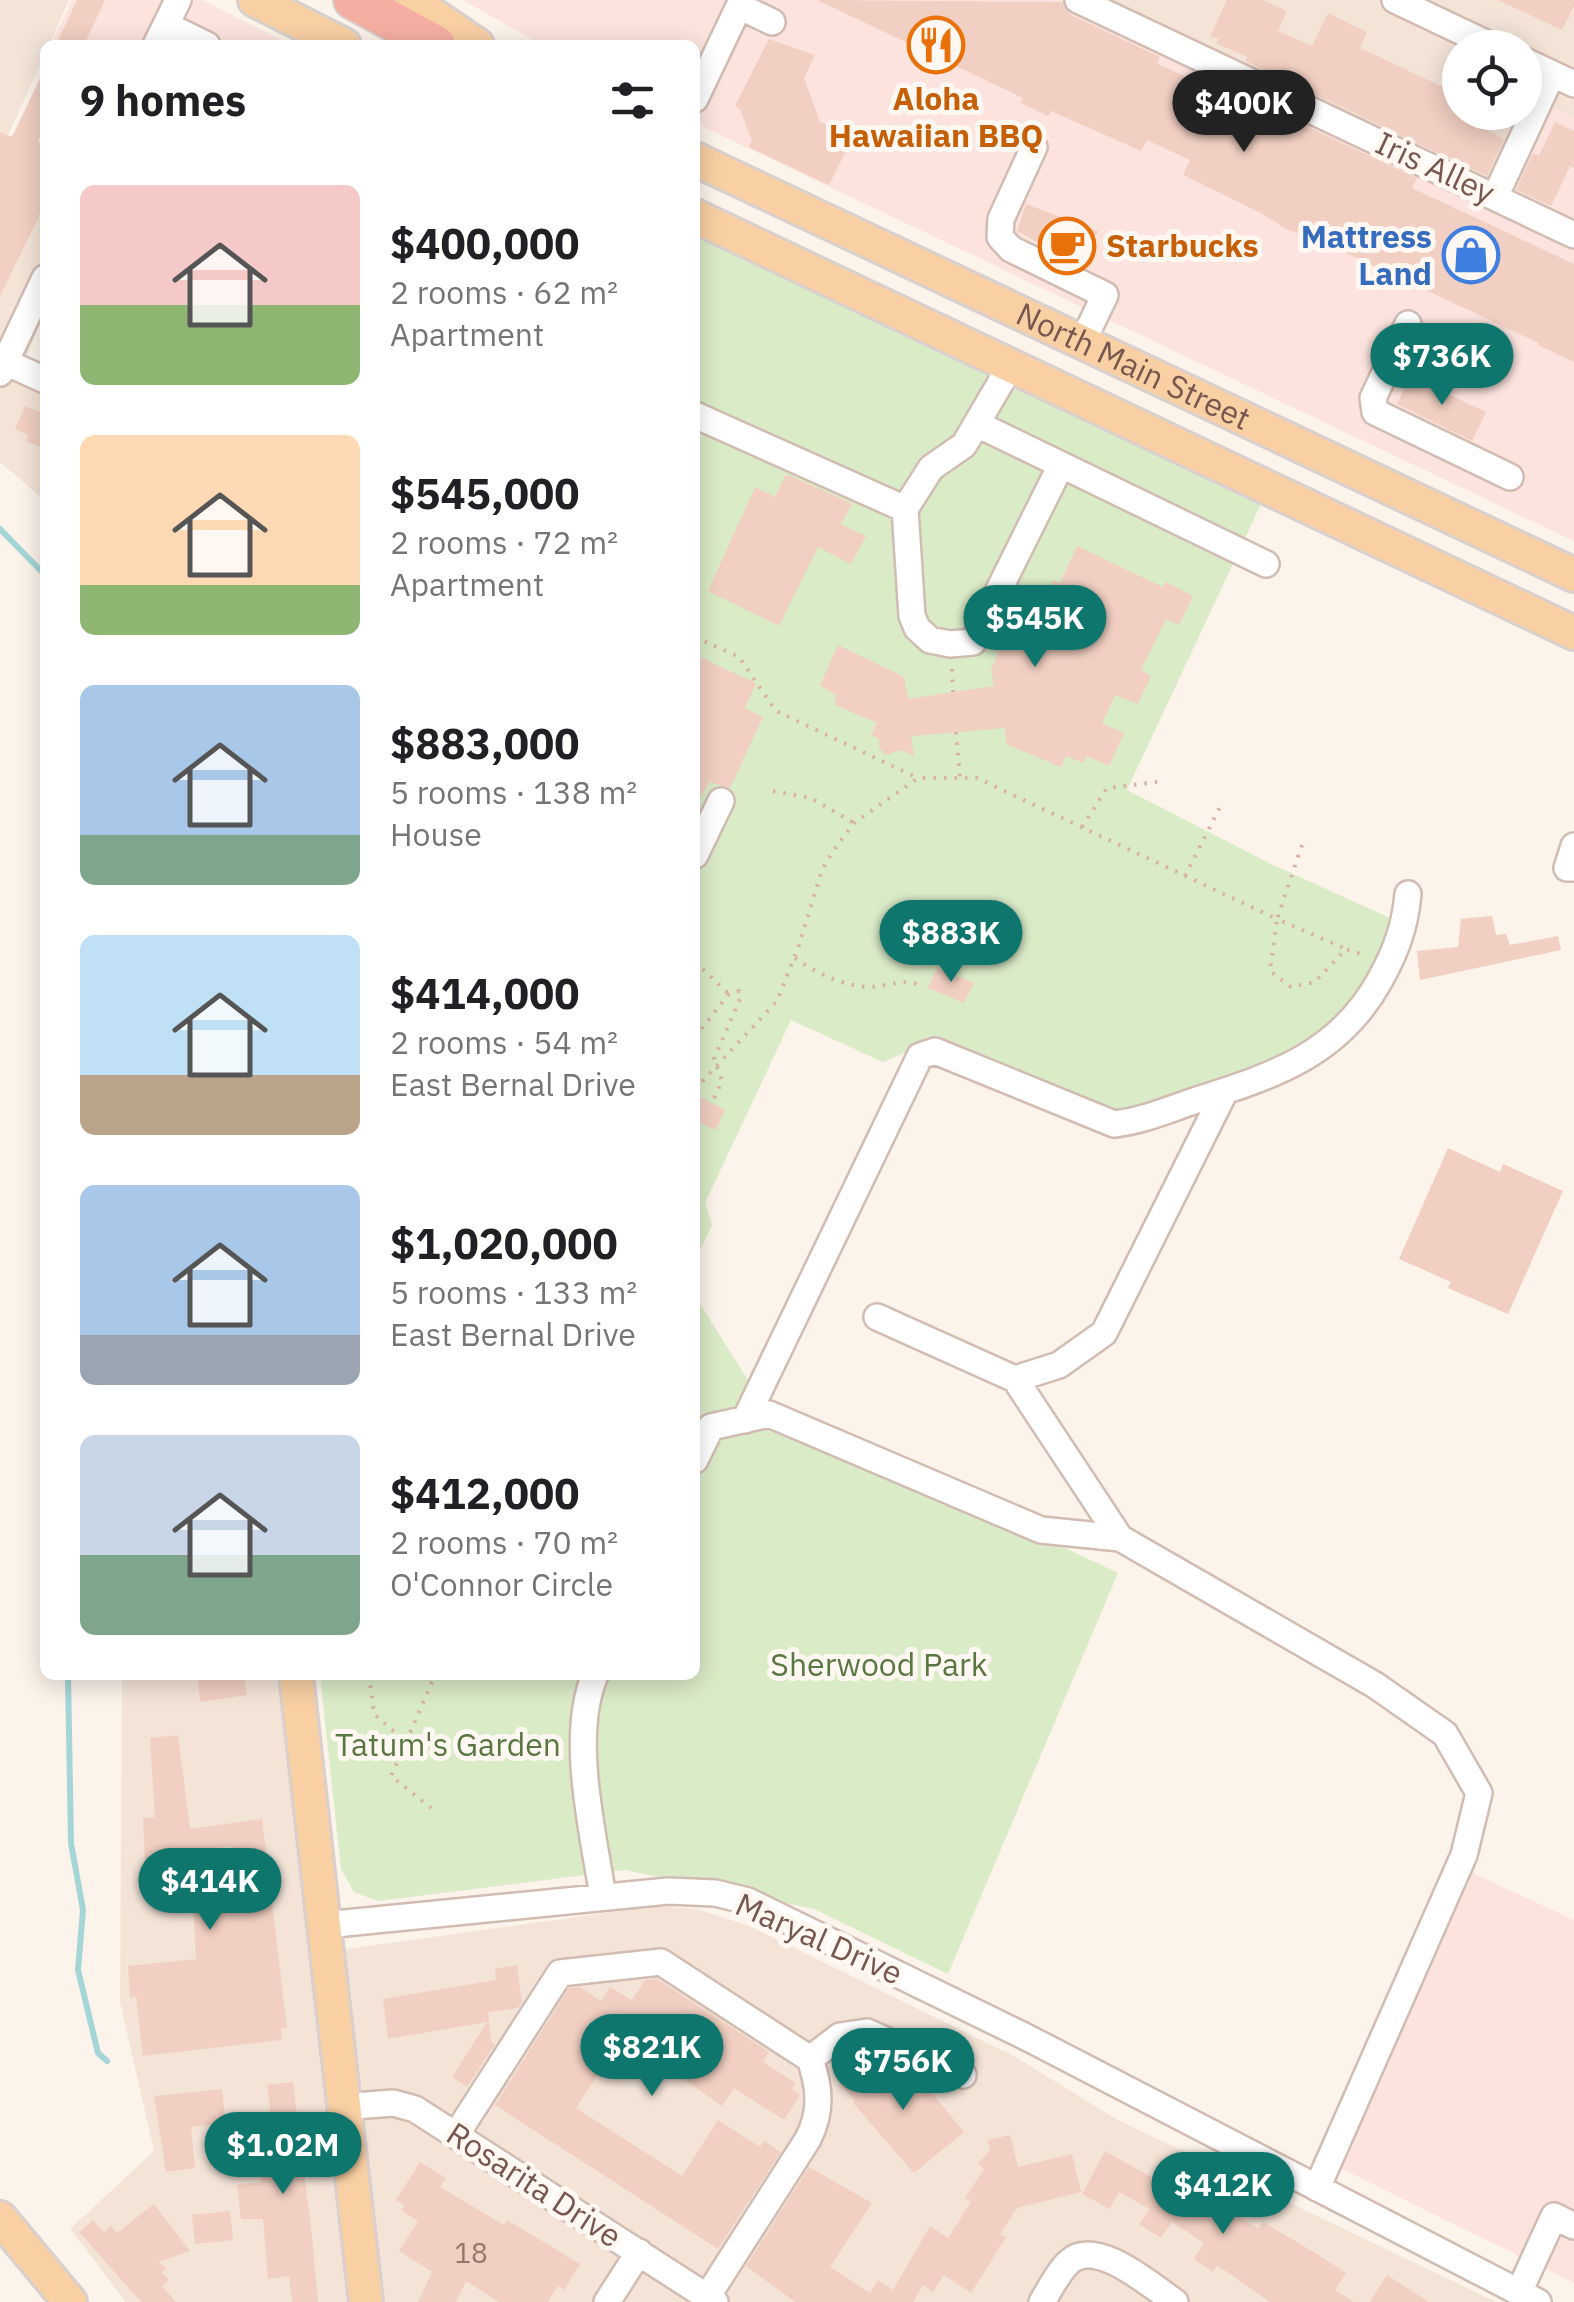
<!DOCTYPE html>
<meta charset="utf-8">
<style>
body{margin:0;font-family:"IBM Plex Sans",sans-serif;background:#f6f6f6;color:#202124;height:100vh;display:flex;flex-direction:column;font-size:38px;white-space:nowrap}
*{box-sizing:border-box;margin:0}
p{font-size:32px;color:#757577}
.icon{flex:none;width:55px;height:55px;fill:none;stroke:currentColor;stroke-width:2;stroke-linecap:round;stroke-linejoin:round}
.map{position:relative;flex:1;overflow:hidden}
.sheet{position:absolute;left:40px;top:40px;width:660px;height:1640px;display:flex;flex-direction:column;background:#fff;border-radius:15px;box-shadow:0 5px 25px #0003}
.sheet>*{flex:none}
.fabs{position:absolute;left:1442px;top:30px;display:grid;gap:20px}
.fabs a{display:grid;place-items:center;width:100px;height:100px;border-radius:50%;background:#fff;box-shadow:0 5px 25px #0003;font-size:50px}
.price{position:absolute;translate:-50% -85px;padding:0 22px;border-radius:35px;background:#0f766e;color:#fff;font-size:32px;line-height:65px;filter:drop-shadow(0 2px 5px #0008)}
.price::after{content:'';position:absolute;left:50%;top:60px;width:30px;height:22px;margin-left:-15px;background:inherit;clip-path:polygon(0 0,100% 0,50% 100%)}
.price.on{background:#222;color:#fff}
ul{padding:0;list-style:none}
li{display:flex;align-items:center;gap:30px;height:250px;padding:0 40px}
li span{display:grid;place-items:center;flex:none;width:280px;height:200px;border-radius:15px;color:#555}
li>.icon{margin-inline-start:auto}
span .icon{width:120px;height:120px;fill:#fffc;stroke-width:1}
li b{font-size:42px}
h2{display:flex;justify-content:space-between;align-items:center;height:120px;padding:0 40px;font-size:42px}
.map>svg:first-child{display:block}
.residential{fill:#f4e4d8;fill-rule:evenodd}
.commercial{fill:#fce3de}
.green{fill:#daebc8}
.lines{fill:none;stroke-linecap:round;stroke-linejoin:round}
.stream{stroke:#a4d6d8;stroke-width:6}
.building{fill:#f1cfc2}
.minor-casing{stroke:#d1bcb2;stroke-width:30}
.major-casing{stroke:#d9d0cd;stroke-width:38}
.highway-casing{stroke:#d9d0cd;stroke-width:42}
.path{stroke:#d7b2a4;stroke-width:4;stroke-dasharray:2.5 8;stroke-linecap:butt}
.minor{stroke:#fff;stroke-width:25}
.major{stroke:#f9cfa4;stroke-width:32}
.highway{stroke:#f5aea2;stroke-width:38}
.labels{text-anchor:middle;stroke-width:10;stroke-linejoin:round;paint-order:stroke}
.number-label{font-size:28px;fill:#96756a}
.food-label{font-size:32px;font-weight:bold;fill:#c56008;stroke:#fff7f1}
.street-label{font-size:32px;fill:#77574d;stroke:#fff7f1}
.shop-label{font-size:32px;font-weight:bold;fill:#366cbe;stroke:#fff7f1;text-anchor:end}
.park-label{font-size:32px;fill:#587742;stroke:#fff7f1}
</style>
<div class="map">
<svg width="1574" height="2302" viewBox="0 0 1574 2302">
<rect width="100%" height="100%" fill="#fcf3ea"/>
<!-- residential -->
<path class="residential" d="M0,0H69L49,45H45V54L0,153Z
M1096,0H1574V117L1534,99L1491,187ZM1460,48H1525V112H1460Z
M0,157L45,188V310L23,367L45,378V501L0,462Z
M122,1675H279L310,1954L656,1906L696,1909L747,1925L1014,2056L1116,2119L1496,2302H126L70,2229L154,2151L120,2002Z"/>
<!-- commercial -->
<path class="commercial" d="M72,0H202L291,45H51Z
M463,0H1096L1491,187L1534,98L1574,117V541L695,123V45H542Z
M1466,1870L1574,1920V2283L1336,2166Z"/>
<!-- green -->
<path class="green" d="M695,236L1044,397L1261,504L1127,790L1269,863L1399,922L1348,1041L1268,1082L1189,1094L1113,1112L1009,1067L931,1041L883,1062L791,1020L705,1203L712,1225L695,1262Z
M695,1296L765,1407L1118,1573L948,1974L814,1909L625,1870L378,1901L354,1892L341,1869L320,1675H695Z"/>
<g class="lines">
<!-- stream -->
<path class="stream" d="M0,529L45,575
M68,1675L71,1843L83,1910L78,1970L98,2053L107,2061"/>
</g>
<!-- building -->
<path class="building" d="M77,0H105L84,45H56Z
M817,0L1062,2L1071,15L1160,57L1157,64L1196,81L1194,85L1227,100L1231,91L1417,178L1412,188L1574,264V362L1538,345L1539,343L1319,240L1288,230L1261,213L1183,175L1190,160L1147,140L1141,151L1051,111L1048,116L1021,103L1023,98Z
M1227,0H1263L1287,11L1278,31L1312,46L1328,13L1367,32L1360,48L1460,95V112H1488L1481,127L1504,139L1487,176L1245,61L1247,57L1216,43L1219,39L1210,36Z
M1498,0H1574V6L1562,30Z
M769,39L815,55L804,78L820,122L853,137L829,185L749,147L752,141L740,109L735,106Z
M45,68V127L38,142L45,145V204L0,296V132L12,137Z
M1555,122L1574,131V168L1570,166L1551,206L1516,190L1533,153L1539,156Z
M1026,204L1098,231L1078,264L1017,231Z
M1410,376L1486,412L1472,441L1397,404Z
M45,400V449L26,441L28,435L15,429L25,406L39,412Z
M786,474L853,504L840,524L866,536L851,564L818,547L779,626L708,591L755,487L775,497Z
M1077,546L1163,587L1166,582L1193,596L1179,625L1166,619L1141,670L1151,676L1138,704L1115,695L1102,723L1124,733L1109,766L1087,756L1084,763L1066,756L1061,767L1006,744L1005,728L911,736L914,756L902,750L885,755L879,747V739L871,735L877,723L835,705V695L820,685L838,645L904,677L908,699L994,686L991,669L1004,640L1011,644L1035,593L1047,591L1053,580L1060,583Z
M695,655L756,683L745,708L763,717L730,788L709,782L695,808Z
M1492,916L1496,935L1506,934L1510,945L1558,936L1561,950L1420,980L1417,951L1458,947L1461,919Z
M937,968L974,983L964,1003L928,988Z
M700,1097L725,1110L716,1130L695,1121V1107Z
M1448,1148L1500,1172L1503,1164L1563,1191L1508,1314L1448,1288L1451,1282L1399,1259Z
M244,1675L247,1695L200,1702L198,1679Z
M178,1735L190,1829L262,1819L287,2028H281L282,2040L143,2056L136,1997L130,1998L128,1966L196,1959L192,1882L236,1878L232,1846L201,1850V1855L145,1862L143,1818L155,1817L150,1738Z
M517,1965L522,2002L518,2008L488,2012L491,2041L495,2044L467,2087L452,2077L487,2022L388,2039L383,1999L496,1980L495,1969Z
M657,1979L769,2052L763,2062L796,2083L792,2090L800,2095L784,2120L734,2088L722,2106L675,2073L620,2041L576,2108L682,2176L718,2120L760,2147L764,2141L781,2152L718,2249L495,2105L569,1988L580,1987L601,2001L610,1987L632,2000L645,1980Z
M867,2062L881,2078L898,2064L914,2071L964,2132L914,2173L853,2103L855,2101L840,2084Z
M293,2082L312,2236L318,2302H292L289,2276L268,2279L263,2219H241L237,2185L261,2182L255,2127L272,2125L267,2085Z
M222,2089L226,2123L191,2127L195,2168L166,2172L154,2096Z
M1010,2135L1018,2167L1072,2154L1081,2192L1017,2208L1000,2234L1006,2237L971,2293L944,2275L933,2292L923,2285L913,2302H795L746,2266L809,2167L872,2203L830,2267L870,2293L878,2280L893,2290L930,2226L948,2238L971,2202L965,2198L984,2169L978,2163L990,2151L988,2140Z
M1105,2151L1153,2178L1155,2173L1202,2203L1207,2194L1258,2229L1263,2222L1317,2254L1346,2273L1335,2290L1354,2302H1270L1217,2265L1213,2272L1194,2259L1204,2243L1172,2222L1161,2238L1139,2224L1150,2209L1119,2192L1110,2209L1082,2194Z
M420,2162L446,2178L440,2187L504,2225L507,2220L580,2264L564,2290L558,2286L548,2302H499L466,2281L456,2302H418L432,2272L399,2251L418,2221L401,2210L404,2205L396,2200Z
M154,2204L190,2251L159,2262L166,2269L162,2272L169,2280L162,2286L176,2302H141L79,2232L93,2220L104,2232L111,2226L117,2233Z
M230,2211L233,2240L195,2244L192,2215Z
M1387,2275L1429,2302H1370Z"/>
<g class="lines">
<!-- minor casing -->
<g class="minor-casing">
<path id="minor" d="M1078,0L1574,235
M1395,0L1496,48
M739,6L772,22
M166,25L207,45
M156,45L178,0
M1525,61L1574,84
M695,99L742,0
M1034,147L1001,219L1000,237L1011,249L1105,295L1082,343
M1495,197L1552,74
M1408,324L1373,398L1375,412L1510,477
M5,362L45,380
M1011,365L964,445L931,468L905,509L912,616L917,628L930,640L950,644L973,642L1061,465
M0,373L45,278
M695,415L905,509
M977,424L1266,564
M1574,846L1567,868H1574
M695,855L721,801
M877,1317L1015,1379L1059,1365L1104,1333L1224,1093
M1015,1379L1120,1538
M745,1420L920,1056L935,1051L1114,1124C1142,1121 1167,1110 1194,1101C1272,1076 1338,1056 1380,980C1396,951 1405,927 1408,894
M695,1460L711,1427L769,1414L1041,1530L1120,1538L1375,1685L1445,1734L1479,1793L1464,1855L1317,2188
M595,1675C569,1736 593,1832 603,1897
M325,1925L668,1891L715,1893L748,1901L1026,2037L1538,2302
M810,2059L840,2036L867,2032L963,2075
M342,2107L393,2103L415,2109L715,2302
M456,2135L560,1973L661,1962L810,2059C820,2088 822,2111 808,2139L707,2297
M1519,2292L1554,2216L1574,2226
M607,2302L639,2252
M1042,2302C1050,2289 1058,2272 1069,2262C1096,2237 1151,2286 1175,2302"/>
</g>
<!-- major casing -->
<g class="major-casing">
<g id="major">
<path d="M255,0L344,45"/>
<path d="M411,0L477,45"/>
<path id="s1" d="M695,159L1574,575"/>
<path d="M695,216L1574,633"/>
<path d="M296,1675L366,2302"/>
<path d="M0,2218L70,2302"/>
</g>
</g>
<!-- highway casing -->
<g class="highway-casing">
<path id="highway" d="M353,0L436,45"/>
</g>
<!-- path -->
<path class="path" d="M695,637L739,657L776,711L918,778
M952,669L953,692
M956,732L960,777
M773,791L811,798L854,823
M1082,827L1107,788L1165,781
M1302,845L1277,919L1346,949
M1185,876L1220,807
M795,958C816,973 843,986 868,987C887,987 905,977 922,986
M695,962L729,994
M695,1037L729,994L739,991L740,999L714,1059L722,1081L712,1103
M695,1089L777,1001L798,948L822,870L833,851L854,823L918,778H977L1277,919L1270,971L1291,987L1315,982L1346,949L1366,956
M369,1675L374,1714L406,1742L391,1776L431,1808
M406,1742L435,1675"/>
<!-- minor -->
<use href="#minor" class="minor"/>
<!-- major -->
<use href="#major" class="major"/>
<!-- highway -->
<use href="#highway" class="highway"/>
</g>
<!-- icons -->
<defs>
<g id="restaurant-ring" transform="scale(2.875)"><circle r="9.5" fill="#fff7f1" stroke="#e8710a" stroke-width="1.5"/><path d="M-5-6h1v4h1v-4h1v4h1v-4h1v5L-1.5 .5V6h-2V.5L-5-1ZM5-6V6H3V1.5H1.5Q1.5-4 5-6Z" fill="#e8710a"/></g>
<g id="cafe-ring" transform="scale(2.875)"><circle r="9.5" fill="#fff7f1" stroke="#e8710a" stroke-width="1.5"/><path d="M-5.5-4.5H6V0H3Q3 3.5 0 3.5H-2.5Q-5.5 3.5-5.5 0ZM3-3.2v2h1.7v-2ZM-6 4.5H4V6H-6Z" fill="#e8710a"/></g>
<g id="shop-ring" transform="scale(2.875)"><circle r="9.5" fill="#fff7f1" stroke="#3f7fe0" stroke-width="1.5"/><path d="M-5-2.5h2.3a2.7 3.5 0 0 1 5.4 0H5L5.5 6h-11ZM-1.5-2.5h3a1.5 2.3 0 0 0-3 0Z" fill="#3f7fe0"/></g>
</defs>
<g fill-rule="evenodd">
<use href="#restaurant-ring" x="936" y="45"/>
<use href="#cafe-ring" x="1067" y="246"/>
<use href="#shop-ring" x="1471" y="255"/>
</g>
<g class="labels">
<!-- number labels -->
<g class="number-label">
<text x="471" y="2263">18</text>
</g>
<!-- food labels -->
<g class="food-label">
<text x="936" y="110">Aloha<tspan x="936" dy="37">Hawaiian BBQ</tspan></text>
<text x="1106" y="257" text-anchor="start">Starbucks</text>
</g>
<!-- street labels -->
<g class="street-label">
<text transform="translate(1435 168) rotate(25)" y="11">Iris Alley</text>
<text dy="11" stroke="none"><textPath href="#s1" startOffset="485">North Main Street</textPath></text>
<text transform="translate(819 1939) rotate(24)" y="11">Maryal Drive</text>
<text transform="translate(534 2185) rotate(33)" y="11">Rosarita Drive</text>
</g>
<!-- shop labels -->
<g class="shop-label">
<text x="1432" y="248">Mattress<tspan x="1432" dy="37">Land</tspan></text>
</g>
<!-- park labels -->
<g class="park-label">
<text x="879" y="1676">Sherwood Park</text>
<text x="448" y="1756">Tatum's Garden</text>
</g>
</g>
</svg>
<div class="fabs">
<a><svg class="icon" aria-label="locate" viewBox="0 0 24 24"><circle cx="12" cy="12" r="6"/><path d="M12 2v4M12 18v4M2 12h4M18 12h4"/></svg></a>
</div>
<b class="price on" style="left:1244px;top:155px">$400K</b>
<b class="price" style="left:1442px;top:408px">$736K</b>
<b class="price" style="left:1035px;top:670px">$545K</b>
<b class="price" style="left:951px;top:985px">$883K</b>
<b class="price" style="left:210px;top:1933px">$414K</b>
<b class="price" style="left:652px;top:2099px">$821K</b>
<b class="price" style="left:903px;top:2113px">$756K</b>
<b class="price" style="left:283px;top:2197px">$1.02M</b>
<b class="price" style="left:1223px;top:2237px">$412K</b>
<section class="sheet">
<h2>9 homes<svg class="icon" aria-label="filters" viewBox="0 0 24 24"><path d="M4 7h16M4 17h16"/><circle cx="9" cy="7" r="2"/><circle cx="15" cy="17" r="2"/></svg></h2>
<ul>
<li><span style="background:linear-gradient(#f6c9c9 60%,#8fb573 0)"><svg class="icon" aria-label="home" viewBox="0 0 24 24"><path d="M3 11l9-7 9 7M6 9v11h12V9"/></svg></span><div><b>$400,000</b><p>2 rooms · 62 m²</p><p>Apartment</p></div></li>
<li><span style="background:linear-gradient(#ffd9b3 75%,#8fb573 0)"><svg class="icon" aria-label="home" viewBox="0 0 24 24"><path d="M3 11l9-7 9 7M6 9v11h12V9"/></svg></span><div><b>$545,000</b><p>2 rooms · 72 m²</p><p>Apartment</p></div></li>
<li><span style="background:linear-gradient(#a9c7e8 75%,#7fa58c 0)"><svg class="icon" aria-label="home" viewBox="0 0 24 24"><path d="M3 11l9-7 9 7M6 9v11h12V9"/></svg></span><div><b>$883,000</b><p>5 rooms · 138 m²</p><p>House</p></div></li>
<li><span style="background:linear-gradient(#bfe0f5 70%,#b9a48a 0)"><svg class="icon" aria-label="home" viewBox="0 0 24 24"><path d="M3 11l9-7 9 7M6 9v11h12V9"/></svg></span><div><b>$414,000</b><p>2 rooms · 54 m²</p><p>East Bernal Drive</p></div></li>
<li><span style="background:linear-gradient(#a9c7e8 75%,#9aa5b1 0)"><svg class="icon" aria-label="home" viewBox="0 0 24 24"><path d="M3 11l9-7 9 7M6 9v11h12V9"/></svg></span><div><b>$1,020,000</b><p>5 rooms · 133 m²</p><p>East Bernal Drive</p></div></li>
<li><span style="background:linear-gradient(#c9d6e8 60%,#7fa58c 0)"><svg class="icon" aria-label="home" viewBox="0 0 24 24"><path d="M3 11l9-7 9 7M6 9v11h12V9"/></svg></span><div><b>$412,000</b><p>2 rooms · 70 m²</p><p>O'Connor Circle</p></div></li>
</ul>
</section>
</div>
